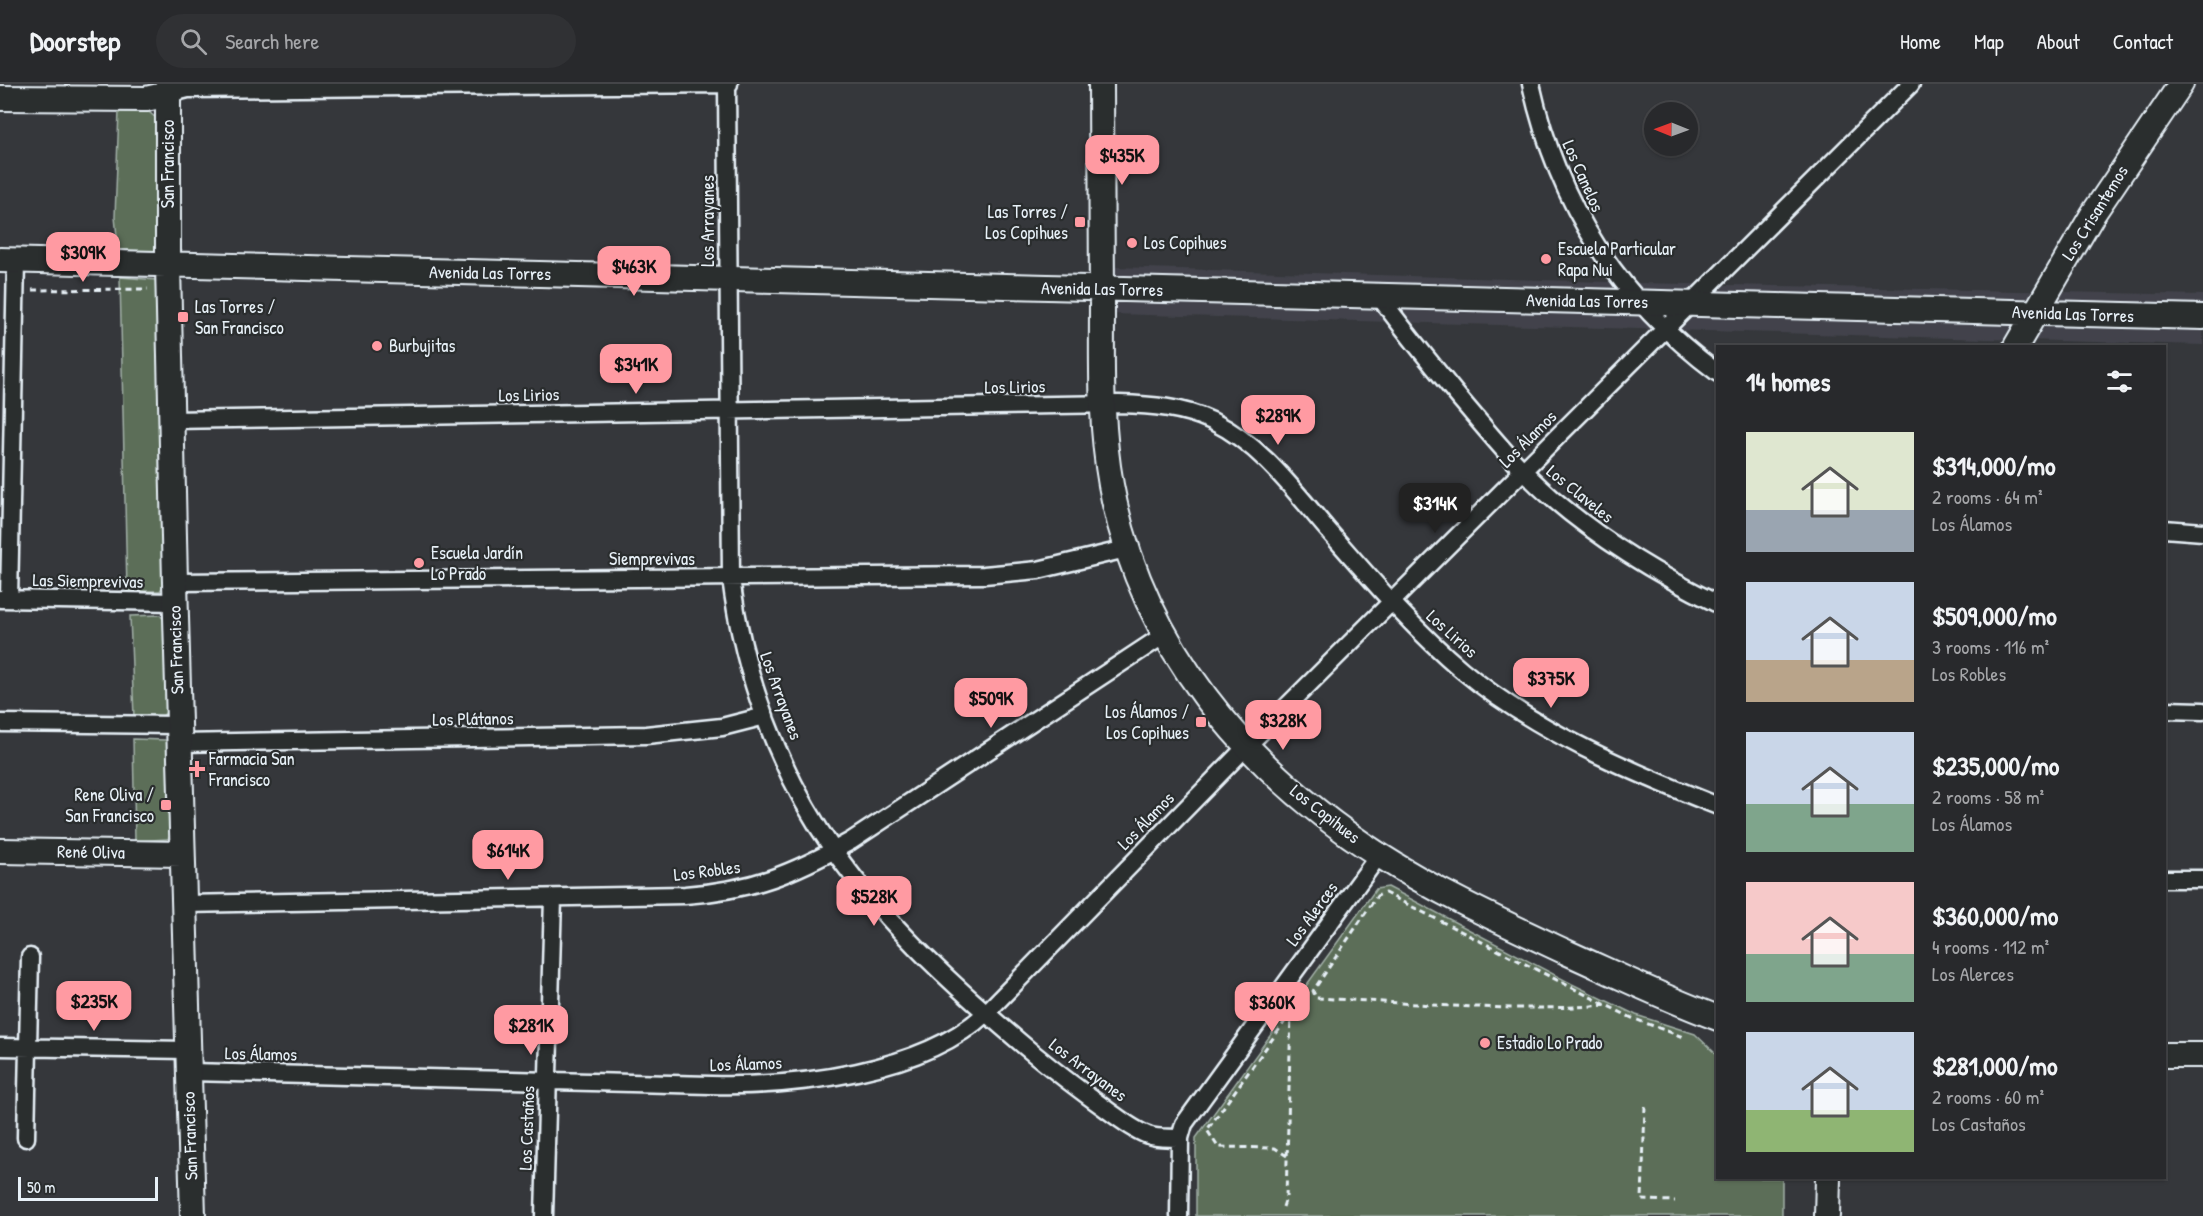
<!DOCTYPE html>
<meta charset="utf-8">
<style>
body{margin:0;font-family:"Patrick Hand",sans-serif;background:#303134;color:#f1f3f6;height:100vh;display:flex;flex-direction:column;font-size:22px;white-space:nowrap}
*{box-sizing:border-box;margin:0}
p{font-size:20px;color:#a5a6a9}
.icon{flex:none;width:33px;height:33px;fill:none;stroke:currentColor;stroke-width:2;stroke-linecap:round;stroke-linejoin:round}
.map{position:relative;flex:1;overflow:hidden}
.sheet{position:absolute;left:1716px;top:261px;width:450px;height:834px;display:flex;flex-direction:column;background:#28292c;border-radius:0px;box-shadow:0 2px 4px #0004,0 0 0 2px #444548}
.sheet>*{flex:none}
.needle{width:39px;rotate:271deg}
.buttons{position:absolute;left:1644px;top:18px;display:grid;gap:12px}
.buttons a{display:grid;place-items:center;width:54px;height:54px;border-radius:50%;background:#28292c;box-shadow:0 2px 4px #0004,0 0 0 2px #444548;font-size:30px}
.scale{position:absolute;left:18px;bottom:15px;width:140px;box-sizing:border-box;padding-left:6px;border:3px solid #e8f1f8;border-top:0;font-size:16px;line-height:21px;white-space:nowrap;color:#e8f1f8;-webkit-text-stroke:4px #2a2d2e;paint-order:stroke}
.price{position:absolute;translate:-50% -51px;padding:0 14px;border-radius:12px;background:#ff9aa2;color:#111;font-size:20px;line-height:39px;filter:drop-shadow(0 2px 3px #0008)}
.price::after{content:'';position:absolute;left:50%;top:36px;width:18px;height:14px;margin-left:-9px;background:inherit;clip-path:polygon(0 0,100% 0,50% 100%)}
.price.active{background:#222;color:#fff}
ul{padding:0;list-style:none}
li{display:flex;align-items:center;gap:18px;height:150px;padding:0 30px}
li span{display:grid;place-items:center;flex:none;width:168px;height:120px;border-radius:0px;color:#555}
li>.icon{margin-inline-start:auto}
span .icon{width:72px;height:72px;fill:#fffc;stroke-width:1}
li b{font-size:26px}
h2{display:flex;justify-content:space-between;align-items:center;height:72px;padding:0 30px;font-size:26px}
header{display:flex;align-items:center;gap:36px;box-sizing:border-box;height:84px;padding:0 30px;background:#28292c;border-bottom:2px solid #444548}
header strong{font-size:28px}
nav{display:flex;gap:33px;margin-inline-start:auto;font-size:21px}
.search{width:420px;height:54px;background:#303134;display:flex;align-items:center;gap:15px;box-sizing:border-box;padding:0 21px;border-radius:33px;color:#a5a6a9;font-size:22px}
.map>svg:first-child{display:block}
.built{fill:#42434b}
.green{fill:#5c6e58;stroke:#a2b0a8;stroke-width:1.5}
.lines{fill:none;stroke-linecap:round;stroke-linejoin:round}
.street-casing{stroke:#e8f1f8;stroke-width:21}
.secondary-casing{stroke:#e8f1f8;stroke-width:28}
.path{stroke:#e8f1f8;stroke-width:3;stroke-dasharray:6 4.5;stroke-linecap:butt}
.street{stroke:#2a2d2e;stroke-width:16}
.secondary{stroke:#2a2d2e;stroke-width:24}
.poi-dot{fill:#ff9aa2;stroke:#2a2d2e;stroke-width:2}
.labels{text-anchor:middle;stroke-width:4.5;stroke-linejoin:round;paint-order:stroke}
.street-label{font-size:18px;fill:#e8f1f8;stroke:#2a2d2e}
.poi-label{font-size:18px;fill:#e8f1f8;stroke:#2a2d2e;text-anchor:start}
</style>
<header>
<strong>Doorstep</strong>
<div class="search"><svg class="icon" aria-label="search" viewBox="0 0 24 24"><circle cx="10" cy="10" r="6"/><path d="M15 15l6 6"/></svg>Search here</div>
<nav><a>Home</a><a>Map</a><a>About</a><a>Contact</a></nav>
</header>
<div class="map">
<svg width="2203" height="1132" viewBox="0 0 2203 1132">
<rect width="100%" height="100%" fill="#35373b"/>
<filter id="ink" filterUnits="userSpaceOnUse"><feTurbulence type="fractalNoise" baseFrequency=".0167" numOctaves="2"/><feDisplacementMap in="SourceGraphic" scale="12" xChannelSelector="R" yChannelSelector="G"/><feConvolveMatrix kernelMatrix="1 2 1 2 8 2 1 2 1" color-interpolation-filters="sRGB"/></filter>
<g filter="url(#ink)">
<!-- built -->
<path class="built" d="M1113,183L1639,199L2203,211V261L1113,230Z"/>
<!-- green -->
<path class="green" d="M119,27L149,28L158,36L160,160L154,170L119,171L115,133Z
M120,193L157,196L166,497L160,507H127Z
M160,531L166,538L169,626L162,632L134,633L130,532Z
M133,655L165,656L171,660L173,751L167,755L135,757Z
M1388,803L1572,900L1636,931L1695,950L1717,971L1718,1094H1782V1132H1196V1054L1376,805Z"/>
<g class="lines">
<!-- street casing -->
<g class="street-casing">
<path id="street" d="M727,0L731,494C743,590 778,687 834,767C889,844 961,909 1034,970C1057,989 1081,1007 1106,1025C1119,1034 1133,1046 1148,1051C1157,1055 1170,1053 1180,1054
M1531,0C1558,121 1618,215 1718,289
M168,10L188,5L729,0
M1379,212C1405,248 1433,282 1461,316C1490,350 1518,385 1552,414C1602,457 1658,491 1718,520
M171,336L1119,320C1151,321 1182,323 1212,337C1261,361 1292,404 1327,445C1370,494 1412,544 1462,586C1535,647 1629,687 1718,722
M2164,445L2203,448
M175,498L984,491L1038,486L1126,465
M0,515L175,518
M9,515L16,177
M2164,626L2203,627
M0,639L178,641
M179,659L646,651L722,643L765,632
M2164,795H2203
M184,820L685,811C753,806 792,790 851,757L1164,551
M0,963L188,966
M189,988L711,1001C795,1003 923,989 986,929L1248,661L1911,0
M26,1054L30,873
M544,1132L553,814
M1179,1132L1180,1054L1184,1040L1379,771"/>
</g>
<!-- secondary casing -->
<g class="secondary-casing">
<path id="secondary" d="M168,0V181L175,498L193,1132
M1101,0C1101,73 1101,146 1102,219C1102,280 1100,341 1111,401C1140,559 1245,685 1379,771C1438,809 1504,839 1568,869C1617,891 1666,915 1718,934
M0,14L146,15L168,10
M0,176L2203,233
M2016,262L2093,130L2181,0
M0,767L182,770
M2164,971H2203
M1827,1132L1828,1094"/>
</g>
<!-- path -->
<path class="path" d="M32,206L148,205
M1606,921C1510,929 1412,919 1316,914L1313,907L1377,812L1385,809L1632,934L1683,953
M1645,1022L1642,1116L1675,1117
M1287,1072L1275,1064L1218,1063L1207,1046L1291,929
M1283,1123L1286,1114L1291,930"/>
<!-- street -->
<use href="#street" class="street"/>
<!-- secondary -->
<use href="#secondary" class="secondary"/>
</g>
</g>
<!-- markers -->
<g class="poi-dot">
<rect x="1074" y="132" width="12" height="12" rx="3"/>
<circle cx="1132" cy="159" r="6"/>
<circle cx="1546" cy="175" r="6"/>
<rect x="177" y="227" width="12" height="12" rx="3"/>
<circle cx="377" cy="262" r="6"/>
<circle cx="419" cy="479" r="6"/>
<rect x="1195" y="632" width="12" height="12" rx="3"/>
<path d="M194 676h6v6h6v6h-6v6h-6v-6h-6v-6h6z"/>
<rect x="160" y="715" width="12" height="12" rx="3"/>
<circle cx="1485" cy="959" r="6"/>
</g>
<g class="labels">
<!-- street labels -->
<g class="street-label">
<text transform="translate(168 80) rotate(-90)" y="6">San Francisco</text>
<text transform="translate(1583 92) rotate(66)" y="6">Los Canelos</text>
<text transform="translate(2095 129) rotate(-58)" y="6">Los Crisantemos</text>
<text transform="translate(708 137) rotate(-90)" y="6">Los Arrayanes</text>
<text transform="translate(490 189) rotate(1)" y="6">Avenida Las Torres</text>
<text transform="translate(1102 205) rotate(1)" y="6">Avenida Las Torres</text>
<text transform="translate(1587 217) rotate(1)" y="6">Avenida Las Torres</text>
<text transform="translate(2073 230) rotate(2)" y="6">Avenida Las Torres</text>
<text transform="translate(1015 303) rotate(-1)" y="6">Los Lirios</text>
<text transform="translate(529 311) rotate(-1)" y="6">Los Lirios</text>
<text transform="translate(1528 355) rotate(-45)" y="6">Los Álamos</text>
<text transform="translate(1580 410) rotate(39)" y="6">Los Claveles</text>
<text x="652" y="481">Siemprevivas</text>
<text transform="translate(88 497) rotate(1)" y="6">Las Siemprevivas</text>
<text transform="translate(1452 550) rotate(42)" y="6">Los Lirios</text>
<text transform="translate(176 566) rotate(-92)" y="6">San Francisco</text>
<text transform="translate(781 612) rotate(70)" y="6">Los Arrayanes</text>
<text transform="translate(473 635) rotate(-1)" y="6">Los Plátanos</text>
<text transform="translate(1325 730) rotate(38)" y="6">Los Copihues</text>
<text transform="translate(1146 737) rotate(-46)" y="6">Los Álamos</text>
<text transform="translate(91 768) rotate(1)" y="6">René Oliva</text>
<text transform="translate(707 787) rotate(-7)" y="6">Los Robles</text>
<text transform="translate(1312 830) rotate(-54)" y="6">Los Alerces</text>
<text transform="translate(261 970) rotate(1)" y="6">Los Álamos</text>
<text transform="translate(746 980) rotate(-2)" y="6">Los Álamos</text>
<text transform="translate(1088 986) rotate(37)" y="6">Los Arrayanes</text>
<text transform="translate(527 1044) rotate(-88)" y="6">Los Castaños</text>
<text transform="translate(190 1052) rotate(-92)" y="6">San Francisco</text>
</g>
<!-- poi labels -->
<g class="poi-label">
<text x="1068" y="134" text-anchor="end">Las Torres /<tspan x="1068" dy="21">Los Copihues</tspan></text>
<text x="1144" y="165">Los Copihues</text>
<text x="1558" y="171">Escuela Particular<tspan x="1558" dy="21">Rapa Nui</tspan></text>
<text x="195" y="229">Las Torres /<tspan x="195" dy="21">San Francisco</tspan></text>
<text x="389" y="268">Burbujitas</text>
<text x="431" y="475">Escuela Jardín<tspan x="431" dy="21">Lo Prado</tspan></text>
<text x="1189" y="634" text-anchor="end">Los Álamos /<tspan x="1189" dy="21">Los Copihues</tspan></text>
<text x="209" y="681">Farmacia San<tspan x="209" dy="21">Francisco</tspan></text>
<text x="154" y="717" text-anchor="end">Rene Oliva /<tspan x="154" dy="21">San Francisco</tspan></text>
<text x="1497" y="965">Estadio Lo Prado</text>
</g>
</g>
</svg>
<div class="buttons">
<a><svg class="needle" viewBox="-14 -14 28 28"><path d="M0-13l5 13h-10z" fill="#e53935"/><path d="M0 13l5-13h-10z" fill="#a5a6a9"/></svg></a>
</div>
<div class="scale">50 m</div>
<b class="price" style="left:1122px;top:102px">$435K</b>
<b class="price" style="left:83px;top:199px">$309K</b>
<b class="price" style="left:634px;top:213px">$463K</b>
<b class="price" style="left:636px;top:311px">$341K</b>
<b class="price" style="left:1278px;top:362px">$289K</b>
<b class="price active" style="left:1435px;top:450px">$314K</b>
<b class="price" style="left:1551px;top:625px">$375K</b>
<b class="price" style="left:991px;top:645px">$509K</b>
<b class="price" style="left:1283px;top:667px">$328K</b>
<b class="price" style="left:508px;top:797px">$614K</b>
<b class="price" style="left:874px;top:843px">$528K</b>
<b class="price" style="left:94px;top:948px">$235K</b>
<b class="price" style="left:1272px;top:949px">$360K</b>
<b class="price" style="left:531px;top:972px">$281K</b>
<section class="sheet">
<h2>14 homes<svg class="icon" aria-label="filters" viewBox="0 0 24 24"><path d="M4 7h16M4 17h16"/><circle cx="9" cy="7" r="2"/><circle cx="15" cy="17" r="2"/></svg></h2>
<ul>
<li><span style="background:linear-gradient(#dfe7d0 65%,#9aa5b1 0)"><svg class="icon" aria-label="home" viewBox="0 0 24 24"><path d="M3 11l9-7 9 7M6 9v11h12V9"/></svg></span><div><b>$314,000/mo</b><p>2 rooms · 64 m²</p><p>Los Álamos</p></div></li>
<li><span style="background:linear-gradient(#c9d6e8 65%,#b9a48a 0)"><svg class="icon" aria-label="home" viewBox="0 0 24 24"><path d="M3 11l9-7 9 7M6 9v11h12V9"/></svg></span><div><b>$509,000/mo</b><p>3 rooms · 116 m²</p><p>Los Robles</p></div></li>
<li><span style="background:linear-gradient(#c9d6e8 60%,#7fa58c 0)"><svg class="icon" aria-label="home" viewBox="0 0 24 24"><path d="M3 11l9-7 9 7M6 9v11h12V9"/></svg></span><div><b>$235,000/mo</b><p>2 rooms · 58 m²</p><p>Los Álamos</p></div></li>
<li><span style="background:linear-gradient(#f6c9c9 60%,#7fa58c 0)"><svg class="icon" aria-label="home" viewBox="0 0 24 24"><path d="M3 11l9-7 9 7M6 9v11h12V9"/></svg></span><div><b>$360,000/mo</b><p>4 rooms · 112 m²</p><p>Los Alerces</p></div></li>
<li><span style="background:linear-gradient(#c9d6e8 65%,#8fb573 0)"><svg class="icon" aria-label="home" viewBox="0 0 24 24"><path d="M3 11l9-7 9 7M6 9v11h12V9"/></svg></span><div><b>$281,000/mo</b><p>2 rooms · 60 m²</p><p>Los Castaños</p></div></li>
</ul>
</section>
</div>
